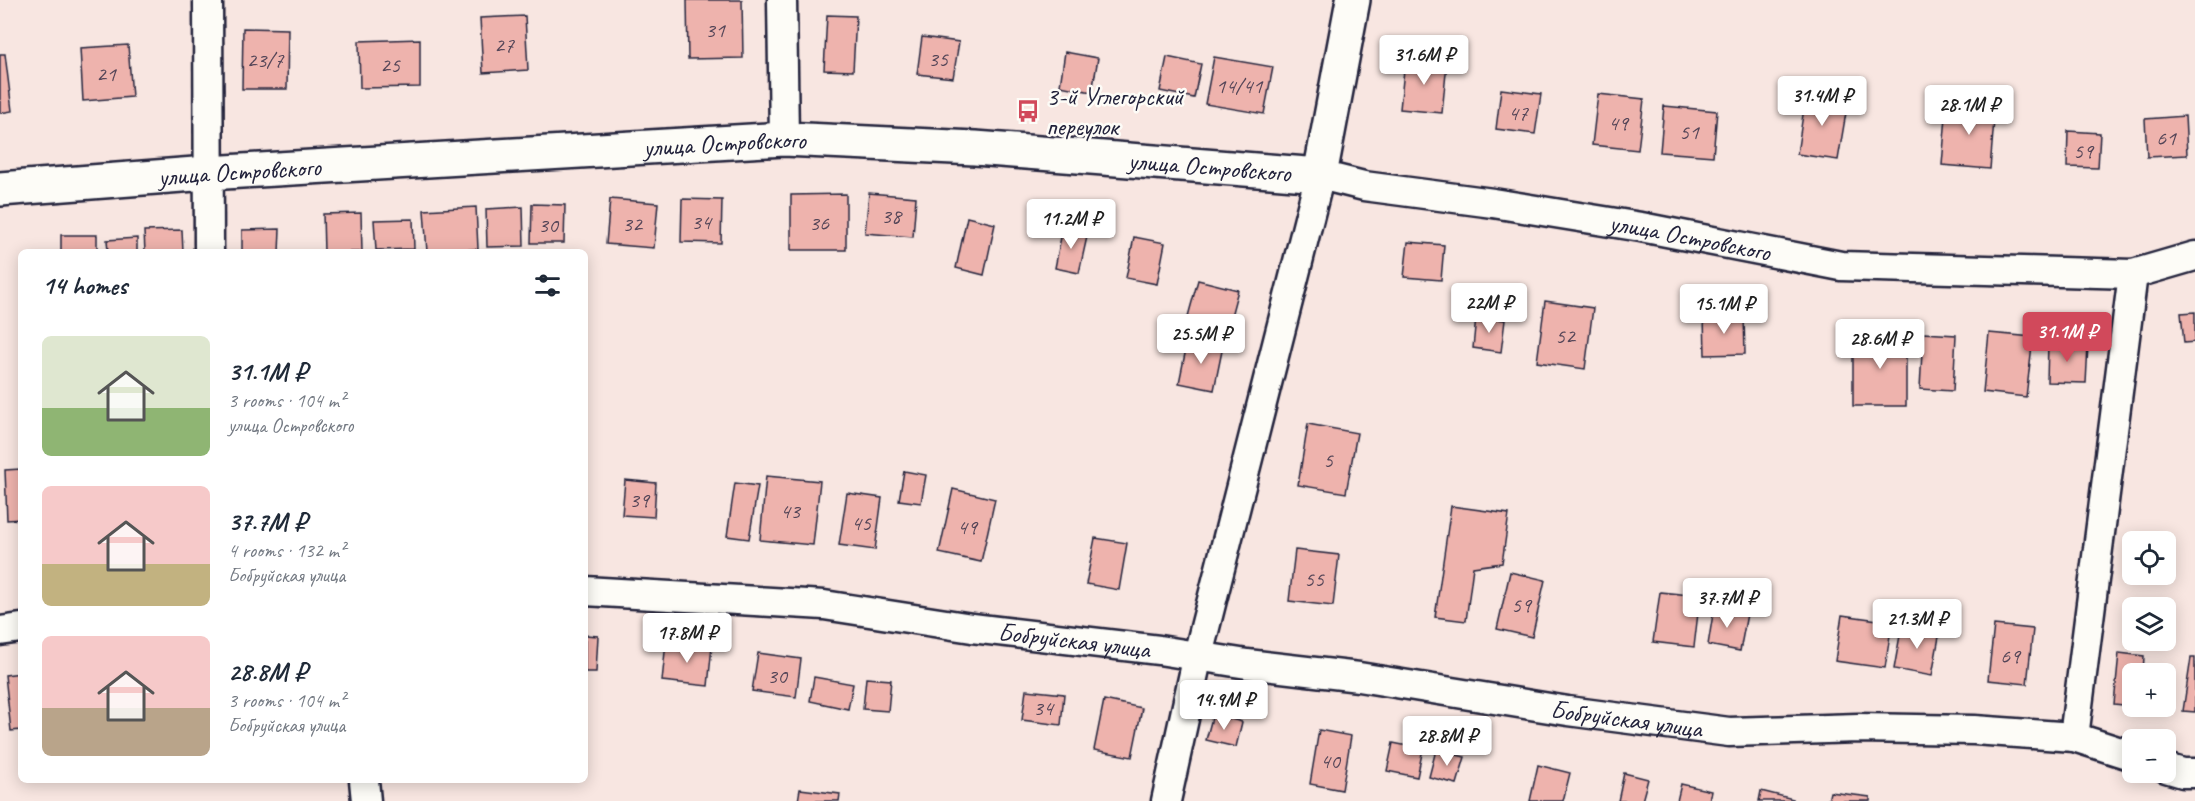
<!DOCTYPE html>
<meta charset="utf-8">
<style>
body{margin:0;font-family:Caveat,sans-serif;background:#f6f6f7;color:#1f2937;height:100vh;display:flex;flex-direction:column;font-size:22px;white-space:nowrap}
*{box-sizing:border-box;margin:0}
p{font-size:20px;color:#747a83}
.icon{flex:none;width:33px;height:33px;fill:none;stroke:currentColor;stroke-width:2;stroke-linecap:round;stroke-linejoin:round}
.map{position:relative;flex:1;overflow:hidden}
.sheet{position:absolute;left:18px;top:249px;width:570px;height:534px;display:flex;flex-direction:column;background:#fff;border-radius:9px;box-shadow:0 3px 15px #0003}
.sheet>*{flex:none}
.tools{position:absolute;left:2122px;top:531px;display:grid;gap:12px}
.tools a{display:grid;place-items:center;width:54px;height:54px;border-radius:9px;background:#fff;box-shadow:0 3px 15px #0003;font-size:30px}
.price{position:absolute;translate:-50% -51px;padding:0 14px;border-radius:6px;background:#fff;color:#222;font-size:20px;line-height:39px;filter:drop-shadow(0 2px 3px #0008)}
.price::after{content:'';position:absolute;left:50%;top:36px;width:18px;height:14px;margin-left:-9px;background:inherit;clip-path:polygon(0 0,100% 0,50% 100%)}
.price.current{background:#d1495b;color:#fff}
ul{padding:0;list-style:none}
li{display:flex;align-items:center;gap:18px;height:150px;padding:0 24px}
li span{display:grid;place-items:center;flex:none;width:168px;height:120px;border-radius:9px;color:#555}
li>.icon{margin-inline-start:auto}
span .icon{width:72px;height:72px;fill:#fffc;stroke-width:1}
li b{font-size:26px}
h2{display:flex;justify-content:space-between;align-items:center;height:72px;padding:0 24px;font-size:26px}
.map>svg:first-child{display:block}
.building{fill:#eeb3ad;stroke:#22223b;stroke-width:1.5}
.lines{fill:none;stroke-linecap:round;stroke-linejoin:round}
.minor-casing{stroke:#22223b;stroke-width:33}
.tertiary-casing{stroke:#22223b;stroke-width:38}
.minor{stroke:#fdfcf7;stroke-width:28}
.tertiary{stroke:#fdfcf7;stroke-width:33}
.labels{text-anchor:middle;stroke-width:5;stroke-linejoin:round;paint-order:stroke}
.number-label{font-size:22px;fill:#554658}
.poi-label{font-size:26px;fill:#22223b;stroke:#fdfcf7;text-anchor:start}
.street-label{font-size:26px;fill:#22223b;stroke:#fdfcf7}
</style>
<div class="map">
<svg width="2195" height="801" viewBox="0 0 2195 801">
<rect width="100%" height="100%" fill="#f8e6e1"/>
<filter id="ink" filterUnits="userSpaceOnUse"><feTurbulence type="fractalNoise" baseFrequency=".0167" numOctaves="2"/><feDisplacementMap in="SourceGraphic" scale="12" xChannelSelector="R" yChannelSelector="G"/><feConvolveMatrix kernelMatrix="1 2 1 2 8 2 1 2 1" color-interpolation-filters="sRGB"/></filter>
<g filter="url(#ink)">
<!-- building -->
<path class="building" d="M687,0H742L743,58L688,59Z
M827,15L856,16L853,71L824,70Z
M525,16L528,70L483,73L480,18Z
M243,28L288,29L287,89H242Z
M922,37L959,42L953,78L917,74Z
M420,39V87L360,88L359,41Z
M128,45L132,97L83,101L80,48Z
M1065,52L1098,58L1092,92L1060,86Z
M0,54H5L12,111L0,113Z
M1167,57L1201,64L1194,98L1160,91Z
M1214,57L1273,67L1264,114L1205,104Z
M1405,60L1447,63L1442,113L1400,109Z
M1501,89L1541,94L1535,134L1496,129Z
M1598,94L1644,99L1638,150L1592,145Z
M1806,95L1848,101L1838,160L1797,154Z
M1947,104L1995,108L1990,169L1942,165Z
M1664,106L1717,111L1713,156L1660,152Z
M2185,116L2187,155L2147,157L2145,119Z
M2068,131L2100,133L2098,168L2067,167Z
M869,193L916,197L913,237L865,233Z
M846,194V250H791V195Z
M610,199L658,203L654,248L606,244Z
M682,199L722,200L721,243L681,242Z
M532,204L565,205L564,243H531Z
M476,207L478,249L427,252L424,210Z
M523,207L524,246L487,247L486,209Z
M361,213L362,252H324L323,214Z
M967,217L995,224L984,275L956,268Z
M413,219L414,249L376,250L374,220Z
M1063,227L1088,232L1079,273L1055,268Z
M280,229L279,252H242V230Z
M182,230L183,252H145L144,231Z
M61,235H97V252H61Z
M1134,237L1165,243L1157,284L1126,278Z
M137,238V252H108L107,240Z
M1408,242L1444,245L1441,280L1404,277Z
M1198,280L1238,290L1227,331L1187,320Z
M1545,301L1593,308L1585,369L1537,362Z
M2195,312V342L2184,343L2181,313Z
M1704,316H1744L1745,354L1705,355Z
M1476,317L1505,320L1501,352L1473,348Z
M1923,333L1956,335L1953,391L1920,389Z
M1989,333L2033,337L2026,397L1983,392Z
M1853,334H1906V406H1853Z
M1188,339L1223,346L1214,390L1179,383Z
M2048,343L2088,345L2086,383L2047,382Z
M1308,424L1357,433L1346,493L1298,485Z
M21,469V519L7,520L5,470Z
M904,471L926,475L921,503L899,500Z
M766,476L820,481L813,545L760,540Z
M625,480L656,483L654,517L622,515Z
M735,483L758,486L749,539L727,536Z
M953,489L995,499L981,562L939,553Z
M847,493L882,498L875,550L839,545Z
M1451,506L1509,514L1502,563L1473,567L1466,621L1435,617Z
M1095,538L1127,543L1119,590L1086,584Z
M1295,550L1339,555L1333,606L1289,601Z
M1510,572L1545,580L1532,637L1497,629Z
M1660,592L1700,596L1694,647L1653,642Z
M1714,608L1747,614L1740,651L1708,645Z
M1842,615L1892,622L1885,668L1835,661Z
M1902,624L1940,631L1932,676L1894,669Z
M1994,625L2033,629L2027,684L1988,680Z
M585,635L598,636L596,672H585Z
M666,642L712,646L708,686L662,681Z
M758,653L801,659L796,697L752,691Z
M2119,653L2144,656L2143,674H2133V706L2114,704Z
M2191,658H2195V712L2183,711Z
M21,673V730L11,731L5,675Z
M814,677L853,684L848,709L810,701Z
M866,678L891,680L888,711L863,709Z
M1026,690L1064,694L1061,725L1022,720Z
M1104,700L1142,708L1132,757L1094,750Z
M1213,714L1242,722L1236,747L1206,740Z
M1319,730L1351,736L1342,790L1310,784Z
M1393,743L1423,749L1417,777L1387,771Z
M1436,750L1465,757L1457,784L1429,777Z
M1538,765L1570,773L1563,801H1530Z
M1624,773L1648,779L1642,801H1618Z
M1681,784L1711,791L1709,801H1677Z
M800,789L840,794L839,801H798Z
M1761,791L1793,799L1792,801H1759Z
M1830,792L1870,797V801H1828Z"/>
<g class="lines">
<!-- minor casing -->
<g class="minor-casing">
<g id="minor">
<path d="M208,0L209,252"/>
<path d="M782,0L784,139"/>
<path id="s1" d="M585,591L824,605L972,628L1159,650L1247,664L1359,677L1568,711L1729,732L1858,728L1974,730L2074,737L2133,756"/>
<path d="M0,631L21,628"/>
<path d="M2074,737L2133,274"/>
<path d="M2166,768L2183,773H2195"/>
<path d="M364,780L366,801"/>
<path id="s2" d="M1166,801L1198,655L1320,175L1364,186L1493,203L1641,227L1841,266L2133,274L2195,256"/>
</g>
</g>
<!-- tertiary casing -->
<g class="tertiary-casing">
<g id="tertiary">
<path id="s3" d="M0,189L208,173L784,139L975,148L1320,175L1353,0"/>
</g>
</g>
<!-- minor -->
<use href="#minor" class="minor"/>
<!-- tertiary -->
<use href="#tertiary" class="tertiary"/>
</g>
</g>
<!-- icons -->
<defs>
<g id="bus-bare" transform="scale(1.8)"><path d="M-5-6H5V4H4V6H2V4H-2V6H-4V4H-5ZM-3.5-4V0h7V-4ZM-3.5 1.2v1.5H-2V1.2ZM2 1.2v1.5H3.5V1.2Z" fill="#d1495b" stroke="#fdfcf7" stroke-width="2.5" paint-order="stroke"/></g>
</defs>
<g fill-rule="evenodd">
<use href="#bus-bare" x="1028" y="111"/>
</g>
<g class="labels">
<!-- number labels -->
<g class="number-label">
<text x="715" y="37">31</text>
<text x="504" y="52">27</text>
<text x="938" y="66">35</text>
<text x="265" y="67">23/7</text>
<text x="390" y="72">25</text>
<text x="106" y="81">21</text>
<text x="1239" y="93">14/41</text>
<text x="1518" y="120">47</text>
<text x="1618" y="130">49</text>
<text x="1689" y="139">51</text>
<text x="2166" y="145">61</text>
<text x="2083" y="158">59</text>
<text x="891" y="223">38</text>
<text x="701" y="229">34</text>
<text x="819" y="230">36</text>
<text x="632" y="231">32</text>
<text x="548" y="232">30</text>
<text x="1565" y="343">52</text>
<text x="1328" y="467">5</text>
<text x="639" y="507">39</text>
<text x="790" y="518">43</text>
<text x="861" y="530">45</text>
<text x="967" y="534">49</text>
<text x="1314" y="586">55</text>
<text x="1521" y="612">59</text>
<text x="2010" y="663">69</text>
<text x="777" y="683">30</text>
<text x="1043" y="715">34</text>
<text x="1330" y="768">40</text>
</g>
<!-- poi labels -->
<g class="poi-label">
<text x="1046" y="105">3-й Углегорский<tspan x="1046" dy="30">переулок</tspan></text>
</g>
<!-- street labels -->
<g class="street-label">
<text dy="9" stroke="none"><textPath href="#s3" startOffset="726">улица Островского</textPath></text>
<text dy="9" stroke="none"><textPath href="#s3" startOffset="1212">улица Островского</textPath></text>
<text dy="9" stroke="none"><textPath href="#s3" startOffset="240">улица Островского</textPath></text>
<text dy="9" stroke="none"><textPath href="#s2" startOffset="1020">улица Островского</textPath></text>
<text dy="9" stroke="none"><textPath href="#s1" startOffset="492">Бобруйская улица</textPath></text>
<text dy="9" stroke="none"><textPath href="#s1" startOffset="1050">Бобруйская улица</textPath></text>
</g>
</g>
</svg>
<div class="tools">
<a><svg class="icon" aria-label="locate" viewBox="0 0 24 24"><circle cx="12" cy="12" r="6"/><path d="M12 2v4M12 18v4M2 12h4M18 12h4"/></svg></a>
<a><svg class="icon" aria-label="layers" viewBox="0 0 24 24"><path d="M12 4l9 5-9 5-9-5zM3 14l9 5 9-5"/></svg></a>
<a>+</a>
<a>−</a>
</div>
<b class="price" style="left:1424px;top:86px">31.6M ₽</b>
<b class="price" style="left:1822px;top:127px">31.4M ₽</b>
<b class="price" style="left:1969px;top:136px">28.1M ₽</b>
<b class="price" style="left:1071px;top:250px">11.2M ₽</b>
<b class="price" style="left:1489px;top:334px">22M ₽</b>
<b class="price" style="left:1724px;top:335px">15.1M ₽</b>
<b class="price current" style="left:2067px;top:363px">31.1M ₽</b>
<b class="price" style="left:1201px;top:365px">25.5M ₽</b>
<b class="price" style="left:1880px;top:370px">28.6M ₽</b>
<b class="price" style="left:1727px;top:629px">37.7M ₽</b>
<b class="price" style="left:1917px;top:650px">21.3M ₽</b>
<b class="price" style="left:687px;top:664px">17.8M ₽</b>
<b class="price" style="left:1224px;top:731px">14.9M ₽</b>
<b class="price" style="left:1447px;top:767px">28.8M ₽</b>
<section class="sheet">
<h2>14 homes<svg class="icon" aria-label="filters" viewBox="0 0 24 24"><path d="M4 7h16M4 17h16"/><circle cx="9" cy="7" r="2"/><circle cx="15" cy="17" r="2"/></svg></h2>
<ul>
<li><span style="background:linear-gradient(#dfe7d0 60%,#8fb573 0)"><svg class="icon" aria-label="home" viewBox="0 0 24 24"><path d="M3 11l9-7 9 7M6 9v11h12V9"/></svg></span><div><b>31.1M ₽</b><p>3 rooms · 104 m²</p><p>улица Островского</p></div></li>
<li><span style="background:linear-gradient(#f6c9c9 65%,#c2b280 0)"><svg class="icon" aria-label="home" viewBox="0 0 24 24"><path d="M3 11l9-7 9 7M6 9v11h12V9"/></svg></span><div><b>37.7M ₽</b><p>4 rooms · 132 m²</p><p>Бобруйская улица</p></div></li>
<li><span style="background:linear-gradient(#f6c9c9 60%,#b9a48a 0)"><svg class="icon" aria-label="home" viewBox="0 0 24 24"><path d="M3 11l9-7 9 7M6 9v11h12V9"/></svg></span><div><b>28.8M ₽</b><p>3 rooms · 104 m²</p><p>Бобруйская улица</p></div></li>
</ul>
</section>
</div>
